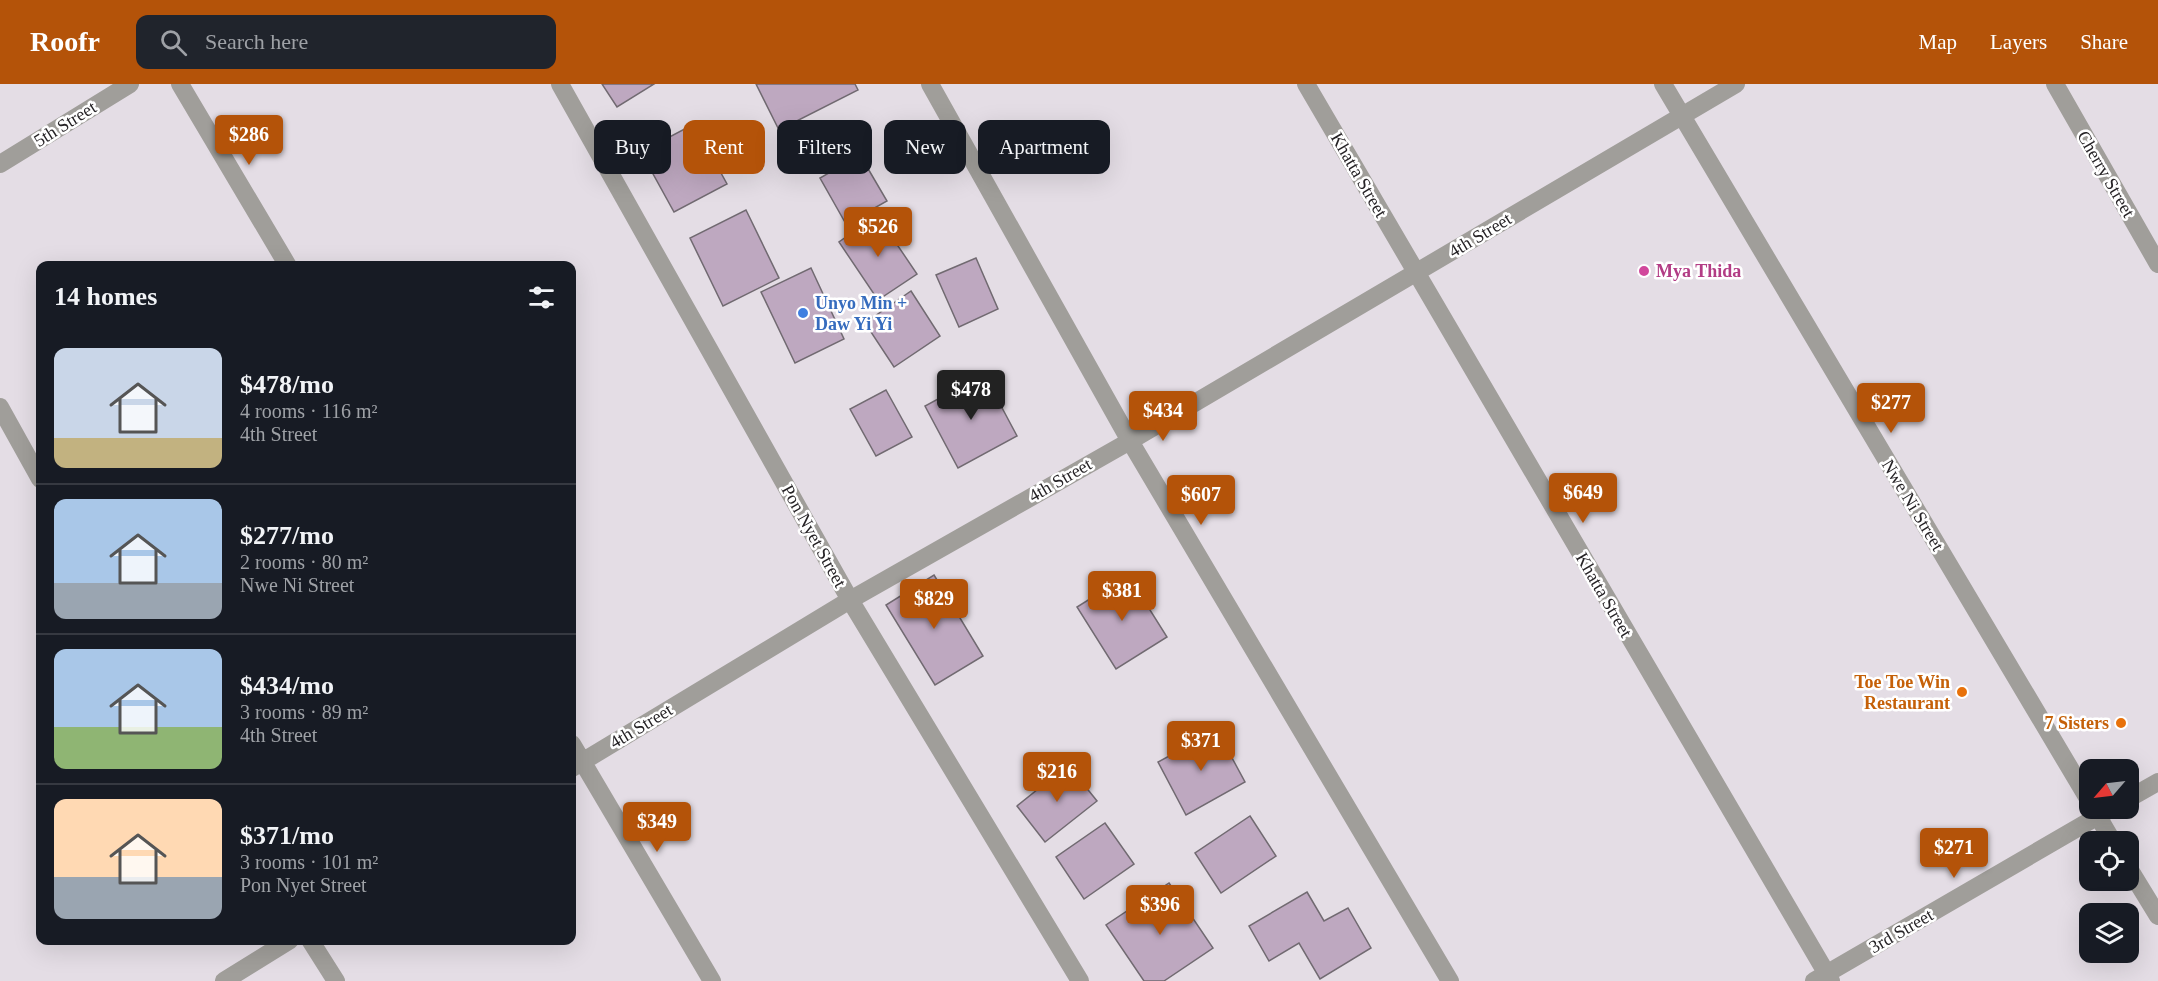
<!DOCTYPE html>
<meta charset="utf-8">
<style>
body{margin:0;font-family:"Times New Roman",serif;background:#20242c;color:#f1f3f6;height:100vh;display:flex;flex-direction:column;font-size:22px;white-space:nowrap}
*{box-sizing:border-box;margin:0}
p{font-size:20px;color:#9ea1a6}
.icon{flex:none;width:33px;height:33px;fill:none;stroke:currentColor;stroke-width:2;stroke-linecap:round;stroke-linejoin:round}
.map{position:relative;flex:1;overflow:hidden}
.panel{position:absolute;left:36px;top:177px;width:540px;height:684px;display:flex;flex-direction:column;background:#171b24;border-radius:12px;box-shadow:0 6px 24px #0002}
.panel>*{flex:none}
.guide{position:absolute;left:594px;top:36px;width:570px;height:54px;display:flex;gap:12px}
.needle{width:39px;rotate:242deg}
.tools{position:absolute;left:2079px;top:675px;display:grid;gap:12px}
.tools a{display:grid;place-items:center;width:60px;height:60px;border-radius:12px;background:#171b24;box-shadow:0 6px 24px #0002;font-size:30px}
.price{position:absolute;translate:-50% -51px;padding:0 14px;border-radius:6px;background:#b45309;color:#fff;font-size:20px;line-height:39px;filter:drop-shadow(0 2px 3px #0008)}
.price::after{content:'';position:absolute;left:50%;top:36px;width:18px;height:14px;margin-left:-9px;background:inherit;clip-path:polygon(0 0,100% 0,50% 100%)}
.price.selected{background:#222;color:#fff}
ul{padding:0;list-style:none}
li{display:flex;align-items:center;gap:18px;height:150px;padding:0 18px}
li+li{border-top:2px solid #363941}
li span{display:grid;place-items:center;flex:none;width:168px;height:120px;border-radius:12px;color:#555}
li>.icon{margin-inline-start:auto}
span .icon{width:72px;height:72px;fill:#fffc;stroke-width:1}
li b{font-size:26px}
h2{display:flex;justify-content:space-between;align-items:center;height:72px;padding:0 18px;font-size:26px}
.chip{padding:0 21px;border-radius:12px;background:#171b24;box-shadow:0 6px 24px #0002;font-size:21px;line-height:54px}
.chip.selected{background:#b45309;color:#fff}
header{display:flex;align-items:center;gap:36px;box-sizing:border-box;height:84px;padding:0 30px;background:#b45309;color:#fff}
header strong{font-size:28px}
nav{display:flex;gap:33px;margin-inline-start:auto;font-size:21px}
.search{width:420px;height:54px;background:#20242c;display:flex;align-items:center;gap:15px;box-sizing:border-box;padding:0 21px;border-radius:12px;color:#9ea1a6;font-size:22px}
.map>svg:first-child{display:block}
.building{fill:#bea8c0;stroke:#716a71;stroke-width:1.5}
.lines{fill:none;stroke-linecap:round;stroke-linejoin:round}
.minor{stroke:#a09e9a;stroke-width:18}
.hotel-dot{fill:#d1479c;stroke:#fff;stroke-width:2}
.shop-dot{fill:#3f7fe0;stroke:#fff;stroke-width:2}
.food-dot{fill:#e8710a;stroke:#fff;stroke-width:2}
.labels{text-anchor:middle;stroke-width:5;stroke-linejoin:round;paint-order:stroke}
.street-label{font-size:18px;fill:#262326;stroke:#fff}
.hotel-label{font-size:18px;font-weight:bold;fill:#b23c85;stroke:#fff;text-anchor:start}
.shop-label{font-size:18px;font-weight:bold;fill:#366cbe;stroke:#fff;text-anchor:start}
.food-label{font-size:18px;font-weight:bold;fill:#c56008;stroke:#fff;text-anchor:end}
</style>
<header>
<strong>Roofr</strong>
<div class="search"><svg class="icon" aria-label="search" viewBox="0 0 24 24"><circle cx="10" cy="10" r="6"/><path d="M15 15l6 6"/></svg>Search here</div>
<nav><a>Map</a><a>Layers</a><a>Share</a></nav>
</header>
<div class="map">
<svg width="2158" height="897" viewBox="0 0 2158 897">
<rect width="100%" height="100%" fill="#e4dde5"/>
<!-- building -->
<path class="building" d="M602,0H654L617,23Z
M756,0H855L858,6L779,46Z
M694,40L727,100L674,128L641,68Z
M860,71L887,117L846,140L820,94Z
M746,126L779,194L723,222L690,154Z
M877,131L917,190L878,216L839,158Z
M976,174L998,225L959,243L936,191Z
M811,184L844,255L795,279L761,208Z
M911,207L940,252L894,283L865,239Z
M984,290L1017,352L958,384L925,322Z
M886,306L912,353L876,372L850,325Z
M934,491L983,572L935,601L886,521Z
M1128,491L1167,553L1116,585L1077,523Z
M1217,646L1245,698L1186,731L1158,678Z
M1068,681L1097,717L1045,758L1017,722Z
M1250,732L1276,772L1221,809L1195,769Z
M1105,739L1134,780L1084,815L1056,773Z
M1169,799L1213,864L1164,897H1144L1106,841Z
M1307,808L1324,837L1348,824L1371,864L1320,895L1299,859L1269,877L1249,842Z"/>
<g class="lines">
<!-- minor -->
<path class="minor" d="M180,0L288,182
M560,0L850,516L1080,897
M930,0L1130,357L1450,897
M1306,0L1831,897
M1663,0L2090,718
M2055,0L2158,180
M0,80L130,0
M0,323L40,395
M572,660L712,897
M572,684L850,516L1130,357L1736,0
M2128,715L2158,698
M2093,724L2113,758
M2128,783L2158,832
M310,856L336,897
M224,897L290,856
M1814,897L2112,724"/>
</g>
<!-- markers -->
<circle class="hotel-dot" cx="1644" cy="187" r="6"/>
<circle class="shop-dot" cx="803" cy="229" r="6"/>
<g class="food-dot">
<circle cx="1962" cy="608" r="6"/>
<circle cx="2121" cy="639" r="6"/>
</g>
<g class="labels">
<!-- street labels -->
<g class="street-label">
<text transform="translate(65 40) rotate(-32)" y="6">5th Street</text>
<text transform="translate(2106 90) rotate(60)" y="6">Cherry Street</text>
<text transform="translate(1359 91) rotate(60)" y="6">Khatta Street</text>
<text transform="translate(1480 151) rotate(-31)" y="6">4th Street</text>
<text transform="translate(1060 396) rotate(-30)" y="6">4th Street</text>
<text transform="translate(1913 421) rotate(59)" y="6">Nwe Ni Street</text>
<text transform="translate(814 452) rotate(61)" y="6">Pon Nyet Street</text>
<text transform="translate(1604 511) rotate(60)" y="6">Khatta Street</text>
<text transform="translate(641 642) rotate(-31)" y="6">4th Street</text>
<text transform="translate(1901 847) rotate(-30)" y="6">3rd Street</text>
</g>
<!-- hotel labels -->
<g class="hotel-label">
<text x="1656" y="193">Mya Thida</text>
</g>
<!-- shop labels -->
<g class="shop-label">
<text x="815" y="225">Unyo Min +<tspan x="815" dy="21">Daw Yi Yi</tspan></text>
</g>
<!-- food labels -->
<g class="food-label">
<text x="1950" y="604">Toe Toe Win<tspan x="1950" dy="21">Restaurant</tspan></text>
<text x="2109" y="645">7 Sisters</text>
</g>
</g>
</svg>
<div class="tools">
<a><svg class="needle" viewBox="-14 -14 28 28"><path d="M0-13l5 13h-10z" fill="#e53935"/><path d="M0 13l5-13h-10z" fill="#9ea1a6"/></svg></a>
<a><svg class="icon" aria-label="locate" viewBox="0 0 24 24"><circle cx="12" cy="12" r="6"/><path d="M12 2v4M12 18v4M2 12h4M18 12h4"/></svg></a>
<a><svg class="icon" aria-label="layers" viewBox="0 0 24 24"><path d="M12 4l9 5-9 5-9-5zM3 14l9 5 9-5"/></svg></a>
</div>
<b class="price" style="left:249px;top:82px">$286</b>
<b class="price" style="left:878px;top:174px">$526</b>
<b class="price selected" style="left:971px;top:337px">$478</b>
<b class="price" style="left:1891px;top:350px">$277</b>
<b class="price" style="left:1163px;top:358px">$434</b>
<b class="price" style="left:1583px;top:440px">$649</b>
<b class="price" style="left:1201px;top:442px">$607</b>
<b class="price" style="left:1122px;top:538px">$381</b>
<b class="price" style="left:934px;top:546px">$829</b>
<b class="price" style="left:1201px;top:688px">$371</b>
<b class="price" style="left:1057px;top:719px">$216</b>
<b class="price" style="left:657px;top:769px">$349</b>
<b class="price" style="left:1954px;top:795px">$271</b>
<b class="price" style="left:1160px;top:852px">$396</b>
<div class="guide">
<a class="chip">Buy</a>
<a class="chip selected">Rent</a>
<a class="chip">Filters</a>
<a class="chip">New</a>
<a class="chip">Apartment</a>
</div>
<section class="panel">
<h2>14 homes<svg class="icon" aria-label="filters" viewBox="0 0 24 24"><path d="M4 7h16M4 17h16"/><circle cx="9" cy="7" r="2"/><circle cx="15" cy="17" r="2"/></svg></h2>
<ul>
<li><span style="background:linear-gradient(#c9d6e8 75%,#c2b280 0)"><svg class="icon" aria-label="home" viewBox="0 0 24 24"><path d="M3 11l9-7 9 7M6 9v11h12V9"/></svg></span><div><b>$478/mo</b><p>4 rooms · 116 m²</p><p>4th Street</p></div></li>
<li><span style="background:linear-gradient(#a9c7e8 70%,#9aa5b1 0)"><svg class="icon" aria-label="home" viewBox="0 0 24 24"><path d="M3 11l9-7 9 7M6 9v11h12V9"/></svg></span><div><b>$277/mo</b><p>2 rooms · 80 m²</p><p>Nwe Ni Street</p></div></li>
<li><span style="background:linear-gradient(#a9c7e8 65%,#8fb573 0)"><svg class="icon" aria-label="home" viewBox="0 0 24 24"><path d="M3 11l9-7 9 7M6 9v11h12V9"/></svg></span><div><b>$434/mo</b><p>3 rooms · 89 m²</p><p>4th Street</p></div></li>
<li><span style="background:linear-gradient(#ffd9b3 65%,#9aa5b1 0)"><svg class="icon" aria-label="home" viewBox="0 0 24 24"><path d="M3 11l9-7 9 7M6 9v11h12V9"/></svg></span><div><b>$371/mo</b><p>3 rooms · 101 m²</p><p>Pon Nyet Street</p></div></li>
</ul>
</section>
</div>
